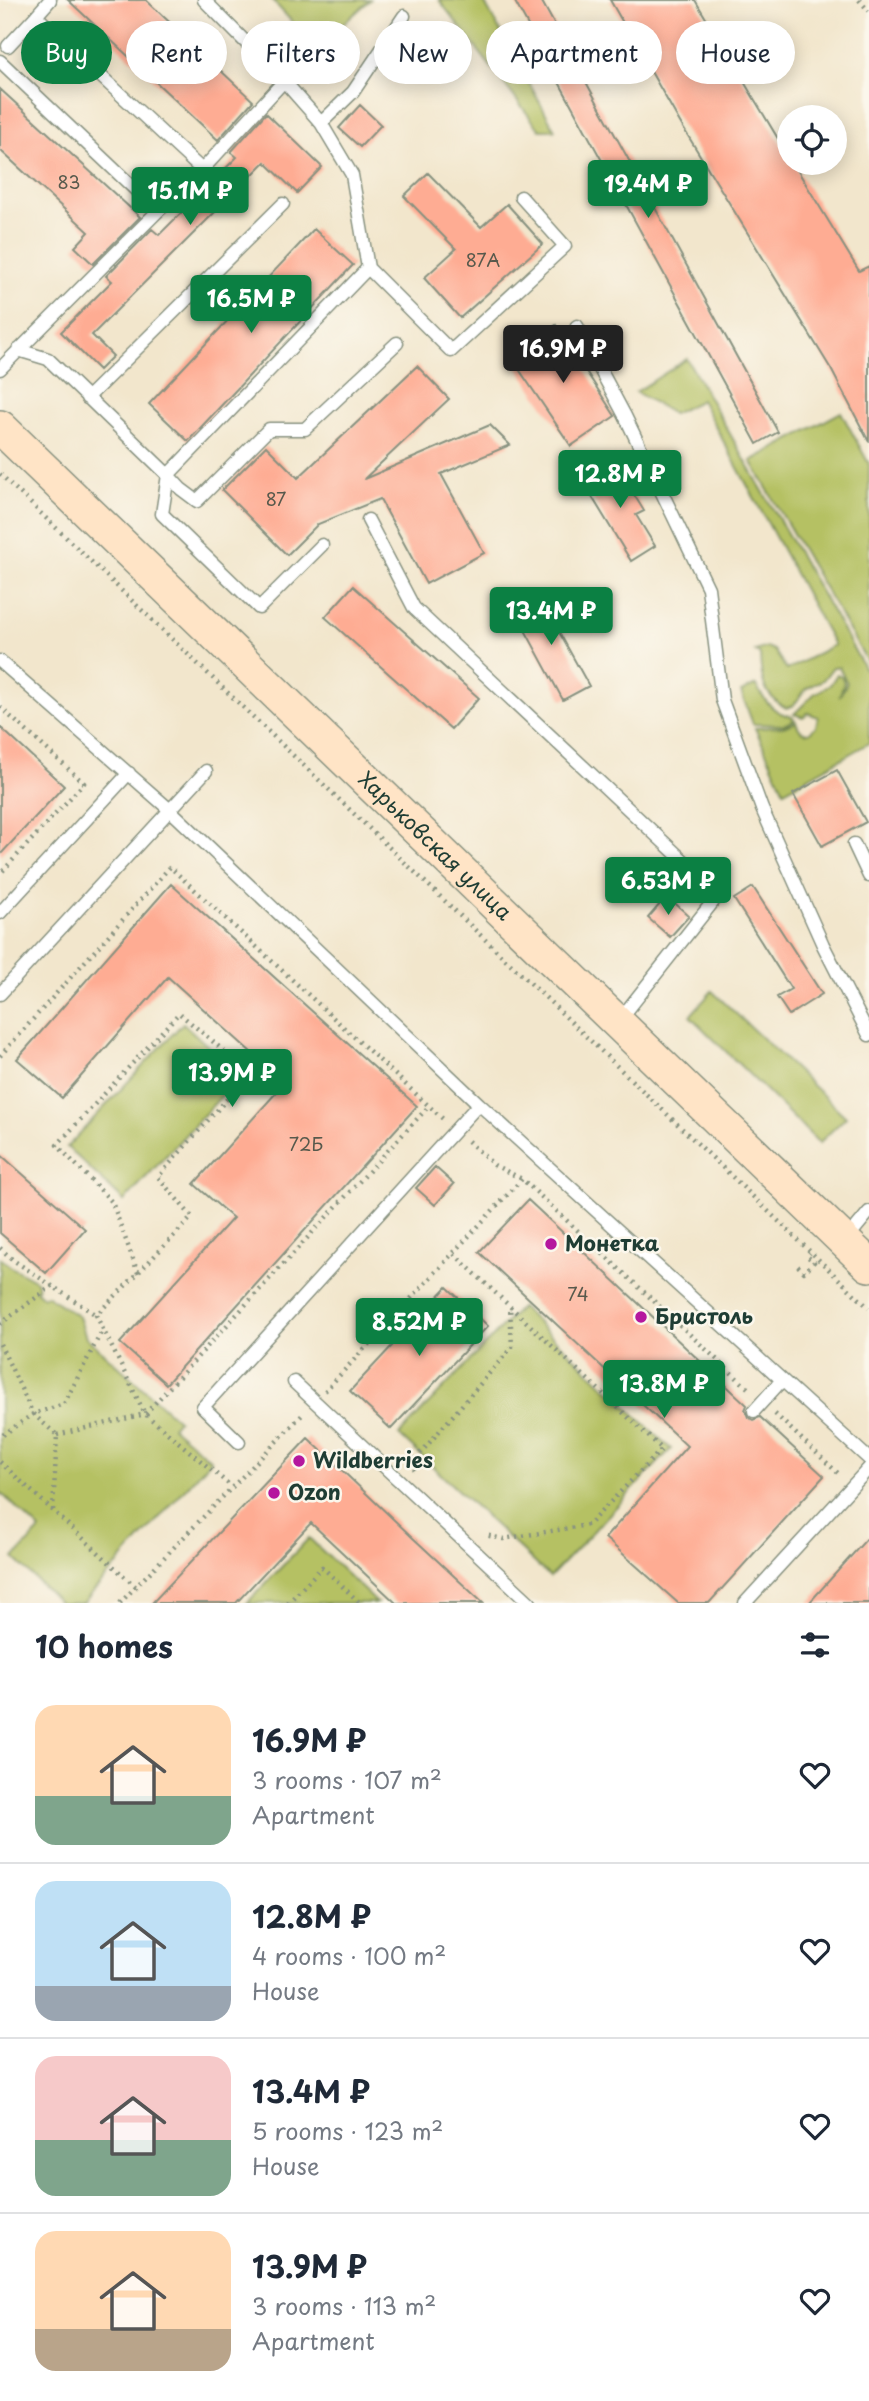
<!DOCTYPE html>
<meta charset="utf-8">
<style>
body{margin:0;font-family:"Playpen Sans",sans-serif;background:#f6f6f7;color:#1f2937;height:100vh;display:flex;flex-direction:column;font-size:26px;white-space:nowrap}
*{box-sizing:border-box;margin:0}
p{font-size:23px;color:#747a83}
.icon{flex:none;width:38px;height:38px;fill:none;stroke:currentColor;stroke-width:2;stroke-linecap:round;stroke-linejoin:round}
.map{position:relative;height:1603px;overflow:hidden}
.panel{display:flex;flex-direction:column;background:#fff;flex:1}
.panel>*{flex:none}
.guide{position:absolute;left:21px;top:21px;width:828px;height:63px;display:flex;gap:14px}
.fabs{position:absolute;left:777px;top:105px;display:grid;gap:14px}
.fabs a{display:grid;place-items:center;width:70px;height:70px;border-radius:50%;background:#fff;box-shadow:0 4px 18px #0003;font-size:35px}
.price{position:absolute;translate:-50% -60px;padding:0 16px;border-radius:7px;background:#0b8043;color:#fff;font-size:23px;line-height:46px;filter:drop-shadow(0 2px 4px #0008)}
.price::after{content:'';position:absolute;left:50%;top:42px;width:21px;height:16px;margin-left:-10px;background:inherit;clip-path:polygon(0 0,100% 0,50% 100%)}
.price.current{background:#222;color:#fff}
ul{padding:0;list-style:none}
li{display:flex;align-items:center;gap:21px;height:175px;padding:0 35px}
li+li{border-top:2px solid #e0e1e3}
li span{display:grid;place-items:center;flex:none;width:196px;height:140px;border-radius:21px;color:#555}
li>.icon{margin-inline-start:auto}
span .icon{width:84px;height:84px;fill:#fffc;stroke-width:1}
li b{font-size:30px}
h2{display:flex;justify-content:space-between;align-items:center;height:84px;padding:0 35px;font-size:30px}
.chip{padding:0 24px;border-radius:32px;background:#fff;box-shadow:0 4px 18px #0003;font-size:24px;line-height:63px}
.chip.current{background:#0b8043;color:#fff}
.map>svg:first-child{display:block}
.green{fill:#b5c163;stroke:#6a7f4c;stroke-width:2}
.building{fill:#feac93}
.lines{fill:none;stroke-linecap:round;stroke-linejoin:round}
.lane-casing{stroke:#889280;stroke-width:15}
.secondary-casing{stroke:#889280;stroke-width:36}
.path{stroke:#889280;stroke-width:4.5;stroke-dasharray:2 5;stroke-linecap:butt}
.lane{stroke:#fff;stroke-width:12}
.secondary{stroke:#ffe4c6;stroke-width:33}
.poi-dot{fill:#b5179e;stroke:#fbf7ec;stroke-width:2.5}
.labels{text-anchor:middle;stroke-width:5;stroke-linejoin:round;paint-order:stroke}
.number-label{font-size:18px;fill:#57594c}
.street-label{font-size:21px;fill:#1f3d34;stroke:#fbf7ec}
.poi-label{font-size:21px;font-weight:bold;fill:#1f3d34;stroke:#fbf7ec;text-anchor:start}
</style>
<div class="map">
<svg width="869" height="1603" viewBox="0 0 869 1603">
<rect width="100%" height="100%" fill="#fbf7ec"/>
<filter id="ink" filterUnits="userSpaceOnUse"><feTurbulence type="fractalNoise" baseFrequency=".0143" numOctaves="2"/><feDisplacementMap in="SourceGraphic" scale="14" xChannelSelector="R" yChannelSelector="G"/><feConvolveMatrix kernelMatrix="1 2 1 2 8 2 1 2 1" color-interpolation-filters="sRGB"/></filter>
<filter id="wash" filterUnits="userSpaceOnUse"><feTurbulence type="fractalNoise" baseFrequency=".00686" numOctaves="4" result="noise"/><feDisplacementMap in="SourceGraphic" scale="28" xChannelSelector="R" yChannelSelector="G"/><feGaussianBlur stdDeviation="1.57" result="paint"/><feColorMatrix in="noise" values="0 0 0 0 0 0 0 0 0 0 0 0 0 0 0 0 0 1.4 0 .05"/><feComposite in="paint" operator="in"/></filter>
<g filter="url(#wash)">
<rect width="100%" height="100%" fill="#f2e6cc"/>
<!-- green -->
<path class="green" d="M272,0H370L316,48Z
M439,0H483L555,130H540Z
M687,359L869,676V743L784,791L755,728L783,727L796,722C799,729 800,732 809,733L816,726L818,717L808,713L803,717L794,714L814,694L830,685L837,674L842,677L844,683L839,697L847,683L839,667H833L823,680L807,688L793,706L786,708C763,695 761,680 760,655L755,651L767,647L774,650L787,670L834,645L701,400L673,414L636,392Z
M841,412L869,464V665L751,461Z
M756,685C763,699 774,714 791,716L795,720L783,725L753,724L741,692Z
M712,991L846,1117L819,1143L690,1016Z
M183,1023L240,1076L124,1201L67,1147Z
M0,1258L11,1267L36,1281L39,1287L36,1290L43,1297L46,1295L79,1317L86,1337L178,1420L172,1427L211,1460L83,1603H60L14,1558L40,1530L0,1492Z
M521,1307L671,1449L550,1577L399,1435Z
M309,1538L377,1603H247Z"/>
<g id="blocks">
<!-- building -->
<path class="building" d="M68,0H146L253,101L218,140Z
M514,0H541L778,432L757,444Z
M610,0H695L789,157V163H793L859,271L869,266V442L831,369L682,126Z
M0,89L140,217L93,264L75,247L89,232L0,150Z
M360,105L381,125L360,147L339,128Z
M266,113L322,167L297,193L265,162L92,335L113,356L99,370L61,332L112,281L106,276L152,229L159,235L237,157L231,152Z
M428,173L481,227L507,204L543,244L460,318L424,278L456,249L404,196Z
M314,229L353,265L188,441L149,404Z
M556,325L615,416L571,446L510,356Z
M417,366L449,399L364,479L490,425L510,445L441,474L484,553L426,584L380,499L318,524L287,555L222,490L266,446L298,478Z
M614,462L644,511L636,515L655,546L631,561L583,482Z
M353,586L479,698L451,729L325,617Z
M538,594L589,686L563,700L513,608Z
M0,727L64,786L0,855Z
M837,770L866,822L822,846L793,794Z
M171,884L417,1106L166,1384L120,1343L233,1218L194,1184L285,1083L168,977L62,1098L17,1059Z
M753,887L822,994L789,1015L777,997L791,989L734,899Z
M667,896L689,916L670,937L648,918Z
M0,1154L85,1229L46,1273L0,1233Z
M435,1167L454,1184L435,1205L416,1188Z
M528,1200L747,1405L745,1410L748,1417L753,1420L760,1417L824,1476L709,1603H678L605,1538L687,1446L479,1252Z
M447,1287L488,1326L391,1429L350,1391Z
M308,1438L412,1537L483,1603H396L311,1523L236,1603H152Z
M869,1536V1603H809Z"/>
</g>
</g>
<g filter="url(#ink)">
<use href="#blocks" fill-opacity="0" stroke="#889280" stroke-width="2"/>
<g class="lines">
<!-- lane casing -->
<g class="lane-casing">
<path id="lane" d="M50,0L36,16L202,170
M204,0L284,81L321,123
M8,46L36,16
M0,61L158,211
M368,268L352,175L321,123L353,92L404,16
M577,326L625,416L708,588L722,700L762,809L823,945L869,1035
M18,350L48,359L168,475L368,268L451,351L565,246L521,197
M0,369L158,211L202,170L284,81
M87,398L283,204
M368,520L414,608L719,894L618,1022
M322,545L259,608L162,514L168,475L181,489L197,501L269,429H305L397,343
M0,661L170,810L479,1104
M854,844L869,876
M0,913L129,773
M0,994L206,771
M845,1241L869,1212
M294,1382L530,1603
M754,1411L782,1380
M239,1442L203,1407L479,1104L869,1459
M745,1603L869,1468"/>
</g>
<!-- secondary casing -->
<g class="secondary-casing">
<g id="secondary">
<path id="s1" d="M0,427L869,1265"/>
</g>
</g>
<!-- path -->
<path class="path" d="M859,0L869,11
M0,474L869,1308
M0,707L84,783L0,874
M0,1056L170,867L443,1119
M468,1141L494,1165L522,1179
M0,1248L13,1260L96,1315
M454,1254L662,1449L588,1525L503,1539L485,1535
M798,1266L804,1272L814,1262L807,1256L810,1253
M138,1273L112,1202L57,1145L179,1013L250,1073L158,1177L192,1217C160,1250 129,1283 96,1315L145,1414L232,1487
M0,1324L52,1286
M0,1344L33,1414L0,1437
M325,1391L522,1179L751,1391
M775,1414L840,1475
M57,1435L145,1414L429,1106
M0,1462L136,1587
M415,1470L411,1464L512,1347L510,1306
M53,1510L57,1435L33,1414L64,1404L103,1329
M120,1603L305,1412
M288,1603L322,1567L360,1603"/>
<!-- lane -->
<use href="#lane" class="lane"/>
<!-- secondary -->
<use href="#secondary" class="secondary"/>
</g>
</g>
<!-- markers -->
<g class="poi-dot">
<circle cx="551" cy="1244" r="7"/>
<circle cx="641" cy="1317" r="7"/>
<circle cx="299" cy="1461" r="7"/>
<circle cx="274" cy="1493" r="7"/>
</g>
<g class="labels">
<!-- number labels -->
<g class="number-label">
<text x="69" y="189">83</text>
<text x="483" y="267">87А</text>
<text x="276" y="506">87</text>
<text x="306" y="1151">72Б</text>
<text x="578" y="1301">74</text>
</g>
<!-- street labels -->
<g class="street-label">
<text dy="7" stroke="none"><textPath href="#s1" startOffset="604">Харьковская улица</textPath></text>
</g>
<!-- poi labels -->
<g class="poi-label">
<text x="565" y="1251">Монетка</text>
<text x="655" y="1324">Бристоль</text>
<text x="313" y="1468">Wildberries</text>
<text x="288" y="1500">Ozon</text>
</g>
</g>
</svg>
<div class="fabs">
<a><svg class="icon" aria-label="locate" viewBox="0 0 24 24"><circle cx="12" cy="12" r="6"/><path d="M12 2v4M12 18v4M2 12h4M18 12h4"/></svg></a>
</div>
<b class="price" style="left:648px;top:220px">19.4M ₽</b>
<b class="price" style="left:190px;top:227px">15.1M ₽</b>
<b class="price" style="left:251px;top:335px">16.5M ₽</b>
<b class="price current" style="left:563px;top:385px">16.9M ₽</b>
<b class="price" style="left:620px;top:510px">12.8M ₽</b>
<b class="price" style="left:551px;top:647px">13.4M ₽</b>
<b class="price" style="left:668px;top:917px">6.53M ₽</b>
<b class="price" style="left:232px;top:1109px">13.9M ₽</b>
<b class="price" style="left:419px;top:1358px">8.52M ₽</b>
<b class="price" style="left:664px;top:1420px">13.8M ₽</b>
<div class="guide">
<a class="chip current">Buy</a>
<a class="chip">Rent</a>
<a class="chip">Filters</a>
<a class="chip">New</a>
<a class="chip">Apartment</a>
<a class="chip">House</a>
</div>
</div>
<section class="panel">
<h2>10 homes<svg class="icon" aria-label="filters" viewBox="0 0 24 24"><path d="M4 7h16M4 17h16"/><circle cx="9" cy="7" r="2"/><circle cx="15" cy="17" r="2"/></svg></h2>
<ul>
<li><span style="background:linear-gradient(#ffd9b3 65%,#7fa58c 0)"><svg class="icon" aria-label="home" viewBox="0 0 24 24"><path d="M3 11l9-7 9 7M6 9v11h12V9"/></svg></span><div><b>16.9M ₽</b><p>3 rooms · 107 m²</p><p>Apartment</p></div><svg class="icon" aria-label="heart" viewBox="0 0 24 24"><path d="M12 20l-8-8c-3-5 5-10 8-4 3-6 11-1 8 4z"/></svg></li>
<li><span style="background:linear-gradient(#bfe0f5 75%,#9aa5b1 0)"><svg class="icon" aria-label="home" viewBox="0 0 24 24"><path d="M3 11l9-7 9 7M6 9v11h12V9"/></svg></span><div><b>12.8M ₽</b><p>4 rooms · 100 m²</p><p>House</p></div><svg class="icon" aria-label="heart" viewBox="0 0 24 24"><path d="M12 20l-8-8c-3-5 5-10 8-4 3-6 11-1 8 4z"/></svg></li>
<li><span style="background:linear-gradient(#f6c9c9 60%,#7fa58c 0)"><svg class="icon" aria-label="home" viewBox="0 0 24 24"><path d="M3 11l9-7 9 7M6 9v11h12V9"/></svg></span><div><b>13.4M ₽</b><p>5 rooms · 123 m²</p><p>House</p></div><svg class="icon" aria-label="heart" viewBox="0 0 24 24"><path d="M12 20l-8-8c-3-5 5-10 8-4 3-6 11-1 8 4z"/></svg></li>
<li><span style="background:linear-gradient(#ffd9b3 70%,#b9a48a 0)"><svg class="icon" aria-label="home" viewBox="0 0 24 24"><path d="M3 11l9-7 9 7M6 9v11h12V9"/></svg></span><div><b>13.9M ₽</b><p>3 rooms · 113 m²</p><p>Apartment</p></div><svg class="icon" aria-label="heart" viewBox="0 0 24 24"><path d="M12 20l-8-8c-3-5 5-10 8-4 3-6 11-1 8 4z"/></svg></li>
</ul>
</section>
